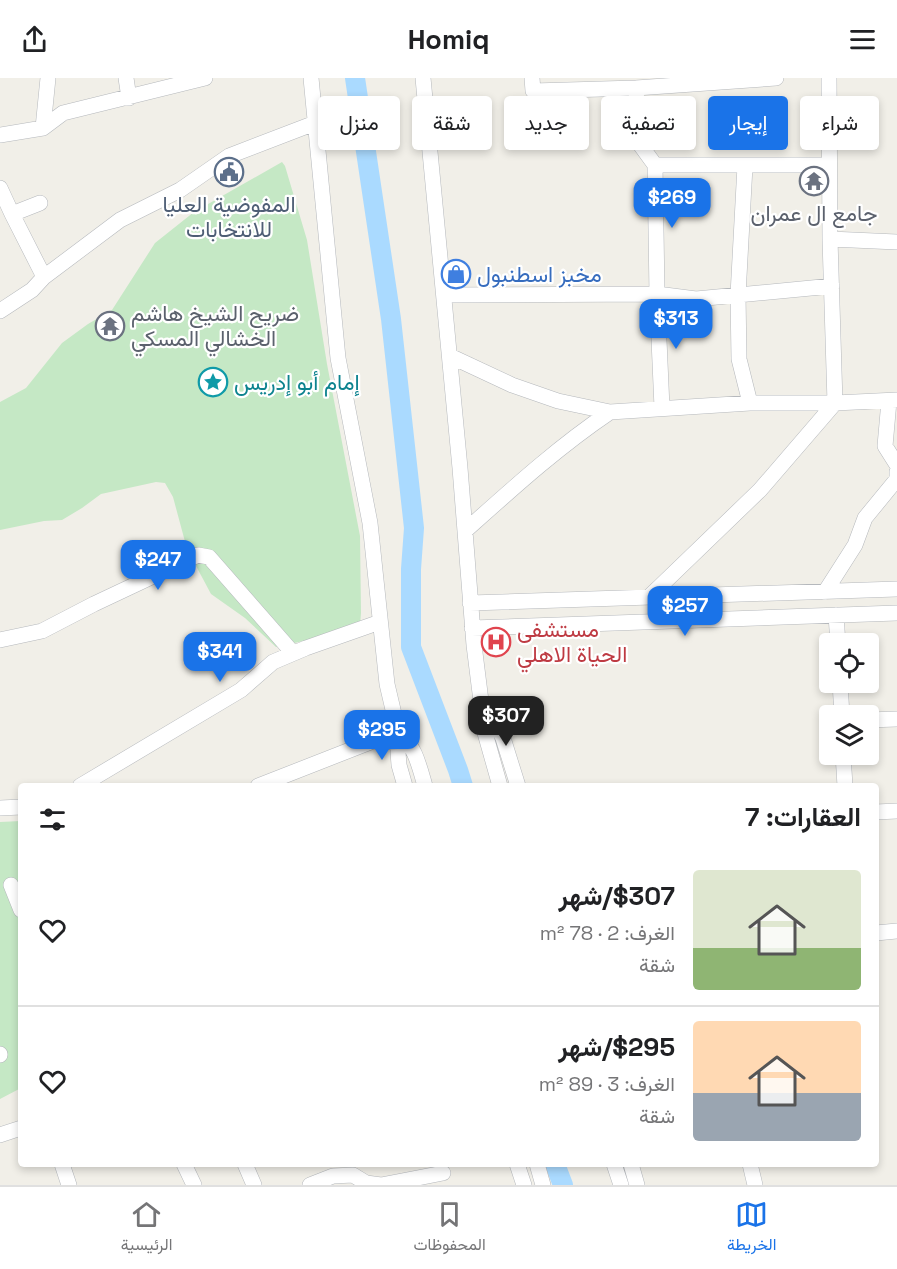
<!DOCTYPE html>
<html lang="ar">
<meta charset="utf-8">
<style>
body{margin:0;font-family:"Space Grotesk",Vazirmatn,sans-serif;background:#f2f2f2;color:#202124;direction:rtl;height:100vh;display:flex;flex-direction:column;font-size:22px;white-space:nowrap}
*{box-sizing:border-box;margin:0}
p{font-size:20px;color:#757577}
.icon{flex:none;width:33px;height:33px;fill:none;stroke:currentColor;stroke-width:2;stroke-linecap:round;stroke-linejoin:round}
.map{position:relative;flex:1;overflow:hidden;direction:ltr}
.drawer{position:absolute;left:18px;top:705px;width:861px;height:384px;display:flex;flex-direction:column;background:#fff;border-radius:6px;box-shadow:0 3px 9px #0003;direction:rtl}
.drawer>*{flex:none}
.banner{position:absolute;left:18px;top:18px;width:861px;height:54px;direction:rtl;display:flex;gap:12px}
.tools{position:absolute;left:819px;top:555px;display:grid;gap:12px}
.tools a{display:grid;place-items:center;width:60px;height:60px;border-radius:6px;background:#fff;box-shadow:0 3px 9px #0003;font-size:30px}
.price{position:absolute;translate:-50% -51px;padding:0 14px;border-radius:12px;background:#1a73e8;color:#fff;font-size:20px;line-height:39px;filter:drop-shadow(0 2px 3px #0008)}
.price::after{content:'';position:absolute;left:50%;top:36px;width:18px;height:14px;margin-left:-9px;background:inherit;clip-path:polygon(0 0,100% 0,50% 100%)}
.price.on{background:#222;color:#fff}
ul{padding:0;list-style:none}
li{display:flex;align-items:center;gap:18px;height:150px;padding:0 18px}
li+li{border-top:2px solid #e0e0e0}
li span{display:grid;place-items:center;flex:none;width:168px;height:120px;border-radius:6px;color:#555}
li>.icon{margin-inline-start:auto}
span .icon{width:72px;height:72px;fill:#fffc;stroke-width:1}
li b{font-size:26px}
h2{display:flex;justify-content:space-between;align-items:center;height:72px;padding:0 18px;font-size:26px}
.tag{padding:0 21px;border-radius:6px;background:#fff;box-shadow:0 3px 9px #0003;font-size:21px;line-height:54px}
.tag.on{background:#1a73e8;color:#fff}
header{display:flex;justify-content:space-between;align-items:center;height:78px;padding:0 18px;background:#fff;font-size:27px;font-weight:700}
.tab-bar{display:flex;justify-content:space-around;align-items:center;height:84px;border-top:2px solid #e0e0e0;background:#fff;font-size:16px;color:#757577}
.tab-bar a{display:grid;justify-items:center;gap:3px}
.tab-bar .on{color:#1a73e8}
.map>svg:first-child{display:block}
.green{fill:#c5e8c5}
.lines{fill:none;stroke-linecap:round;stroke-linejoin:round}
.river{stroke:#aadaff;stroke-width:20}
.minor-casing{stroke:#b5b8bc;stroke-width:16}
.minor{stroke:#fff;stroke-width:15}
.labels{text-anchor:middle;stroke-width:4.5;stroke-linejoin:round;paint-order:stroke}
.service-label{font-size:22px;fill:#4e5e75;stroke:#fff}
.worship-label{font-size:22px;fill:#5b616d;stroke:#fff}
.shop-label{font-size:22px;fill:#366cbe;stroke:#fff;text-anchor:start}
.culture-label{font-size:22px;fill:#0d838f;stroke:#fff;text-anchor:start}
.health-label{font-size:22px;fill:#be3a42;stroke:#fff;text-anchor:start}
</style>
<header><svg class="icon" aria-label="menu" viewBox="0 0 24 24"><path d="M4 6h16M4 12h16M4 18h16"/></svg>Homiq<svg class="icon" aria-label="share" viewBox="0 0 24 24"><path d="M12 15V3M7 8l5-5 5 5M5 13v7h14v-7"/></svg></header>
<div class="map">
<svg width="897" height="1107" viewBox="0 0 897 1107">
<rect width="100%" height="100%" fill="#f1efe8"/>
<!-- green -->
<path class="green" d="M282,84L285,88L307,162L327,286L360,458L361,535L360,547L308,562L276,569L245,540L211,516L187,471L173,419L165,405L156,404L101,416L82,430L62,442L44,443L0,452V324L26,310L62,265L88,246L112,232L155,165L194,134Z
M21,743V1010L0,1021V744Z"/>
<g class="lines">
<!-- river -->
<path class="river" d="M355,0L391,241L414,450L411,491V569L458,692L463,708
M555,1086L563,1107"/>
<!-- minor casing -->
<g class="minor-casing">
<path id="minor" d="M126,0L129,20
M311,0L338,280L370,445L387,606L398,653V674L399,687L405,708
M423,0L460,390L474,567L485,655L500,708
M532,0L533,13L636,10L776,0
M636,10L639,65L655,87H829
M43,50L48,0
M0,57L43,50L63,35L205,0
M655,87L657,216L662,330
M745,88L738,217L739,281L750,325
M0,110L12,136L40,125
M12,136L44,199
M830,161L897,164
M444,217L657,216L696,221L832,208
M0,233L32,212L44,199L120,142L180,112L229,78L315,45
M450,278L512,307L558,323L610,334L750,325H835L897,322
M889,323L885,368L897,387
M465,453C512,411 558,369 610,334
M825,514L855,467L865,440L897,401V393
M649,519L760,412L835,325L830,161L829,0
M470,525L897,511
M836,537L838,566
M472,550L897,535
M0,562L42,553L94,526L198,477L209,479L293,575
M840,604L842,638
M482,636L489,638L496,647L503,660L518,708
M868,642L897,641
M398,653C415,668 419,687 425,708
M843,676L845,708
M80,708L241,612L273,584L306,570L380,544
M258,708L373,663L398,664
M0,730L21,729
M876,734L897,733
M11,807L21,832
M876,855L897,853
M0,976V977
M0,1057L21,1050
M62,1086L69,1107
M184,1086L194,1107
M245,1086L254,1107
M517,1086L524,1107
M537,1086L543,1107
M614,1086L621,1107
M631,1086L637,1107
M750,1086L755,1107
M310,1107L333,1098L353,1097L366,1105L381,1107L443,1095"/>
</g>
<!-- minor -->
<use href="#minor" class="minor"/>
</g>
<!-- icons -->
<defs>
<g id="civic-ring" transform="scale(1.5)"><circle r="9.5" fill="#fff" stroke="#5c6f8a" stroke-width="1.5"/><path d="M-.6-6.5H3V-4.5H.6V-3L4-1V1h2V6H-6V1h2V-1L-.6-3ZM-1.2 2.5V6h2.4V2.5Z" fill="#5c6f8a"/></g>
<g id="temple-ring" transform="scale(1.5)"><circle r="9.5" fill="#fff" stroke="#6b7280" stroke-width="1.5"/><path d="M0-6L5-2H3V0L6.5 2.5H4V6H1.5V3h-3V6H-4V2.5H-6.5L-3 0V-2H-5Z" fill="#6b7280"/></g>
<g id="shop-ring" transform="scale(1.5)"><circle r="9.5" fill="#fff" stroke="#3f7fe0" stroke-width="1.5"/><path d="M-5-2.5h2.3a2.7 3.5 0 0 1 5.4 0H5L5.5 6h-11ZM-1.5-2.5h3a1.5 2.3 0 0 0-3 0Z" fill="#3f7fe0"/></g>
<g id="sight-ring" transform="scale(1.5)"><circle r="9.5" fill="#fff" stroke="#0f9aa8" stroke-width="1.5"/><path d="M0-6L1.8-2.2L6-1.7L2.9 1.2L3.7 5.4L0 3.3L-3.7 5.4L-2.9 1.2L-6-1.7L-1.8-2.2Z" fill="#0f9aa8"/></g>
<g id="hospital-ring" transform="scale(1.5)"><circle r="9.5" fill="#fff" stroke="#e0444e" stroke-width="1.5"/><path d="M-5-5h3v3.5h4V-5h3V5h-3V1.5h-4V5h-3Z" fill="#e0444e"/></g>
</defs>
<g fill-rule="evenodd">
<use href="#civic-ring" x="229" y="94"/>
<use href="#temple-ring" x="814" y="103"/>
<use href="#shop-ring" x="456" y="196"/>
<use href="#temple-ring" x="110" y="248"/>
<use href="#sight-ring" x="213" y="304"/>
<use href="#hospital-ring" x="496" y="564"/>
</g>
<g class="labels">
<!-- service labels -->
<g class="service-label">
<text x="229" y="134">المفوضية العليا<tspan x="229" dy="25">للانتخابات</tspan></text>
</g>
<!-- worship labels -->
<g class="worship-label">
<text x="814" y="143">جامع ال عمران</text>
<text x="131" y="243" text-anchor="start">ضريح الشيخ هاشم<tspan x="131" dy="25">الخشالي المسكي</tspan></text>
</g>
<!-- shop labels -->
<g class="shop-label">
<text x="477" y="204">مخبز اسطنبول</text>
</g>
<!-- culture labels -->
<g class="culture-label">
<text x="234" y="312">إمام أبو إدريس</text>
</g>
<!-- health labels -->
<g class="health-label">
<text x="517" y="559">مستشفى<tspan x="517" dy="25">الحياة الاهلي</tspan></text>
</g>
</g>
</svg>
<div class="tools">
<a><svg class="icon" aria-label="locate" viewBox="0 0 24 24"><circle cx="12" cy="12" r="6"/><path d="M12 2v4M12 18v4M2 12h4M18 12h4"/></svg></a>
<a><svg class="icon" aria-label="layers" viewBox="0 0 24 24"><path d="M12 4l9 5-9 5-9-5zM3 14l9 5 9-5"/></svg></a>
</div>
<b class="price" style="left:672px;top:151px">$269</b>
<b class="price" style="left:676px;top:272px">$313</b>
<b class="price" style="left:158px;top:513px">$247</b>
<b class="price" style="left:685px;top:559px">$257</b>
<b class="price" style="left:220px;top:605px">$341</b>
<b class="price on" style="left:506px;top:669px">$307</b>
<b class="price" style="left:382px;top:683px">$295</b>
<div class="banner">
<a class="tag">شراء</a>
<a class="tag on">إيجار</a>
<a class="tag">تصفية</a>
<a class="tag">جديد</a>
<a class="tag">شقة</a>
<a class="tag">منزل</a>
</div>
<section class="drawer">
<h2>العقارات: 7<svg class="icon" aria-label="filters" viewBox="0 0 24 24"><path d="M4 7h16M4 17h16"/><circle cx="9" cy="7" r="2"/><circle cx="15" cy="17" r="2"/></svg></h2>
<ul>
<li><span style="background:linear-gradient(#dfe7d0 65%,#8fb573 0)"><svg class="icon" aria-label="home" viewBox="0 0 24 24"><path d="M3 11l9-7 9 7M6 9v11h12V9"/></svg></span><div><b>$307/شهر</b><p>الغرف: 2 · 78 m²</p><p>شقة</p></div><svg class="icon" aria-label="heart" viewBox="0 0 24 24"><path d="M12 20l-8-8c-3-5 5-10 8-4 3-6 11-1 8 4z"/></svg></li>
<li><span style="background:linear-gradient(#ffd9b3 60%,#9aa5b1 0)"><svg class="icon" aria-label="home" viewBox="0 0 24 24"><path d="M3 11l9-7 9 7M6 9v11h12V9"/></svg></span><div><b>$295/شهر</b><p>الغرف: 3 · 89 m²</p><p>شقة</p></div><svg class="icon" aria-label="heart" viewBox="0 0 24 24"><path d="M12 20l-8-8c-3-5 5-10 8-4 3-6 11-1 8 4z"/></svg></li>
</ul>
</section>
</div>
<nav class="tab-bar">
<a class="on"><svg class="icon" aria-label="map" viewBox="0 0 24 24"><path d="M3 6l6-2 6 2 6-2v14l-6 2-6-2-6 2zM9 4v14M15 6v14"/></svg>الخريطة</a>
<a><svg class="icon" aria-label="saved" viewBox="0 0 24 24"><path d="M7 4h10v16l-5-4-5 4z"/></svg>المحفوظات</a>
<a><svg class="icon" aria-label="home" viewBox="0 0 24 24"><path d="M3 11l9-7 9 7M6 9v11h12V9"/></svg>الرئيسية</a>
</nav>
